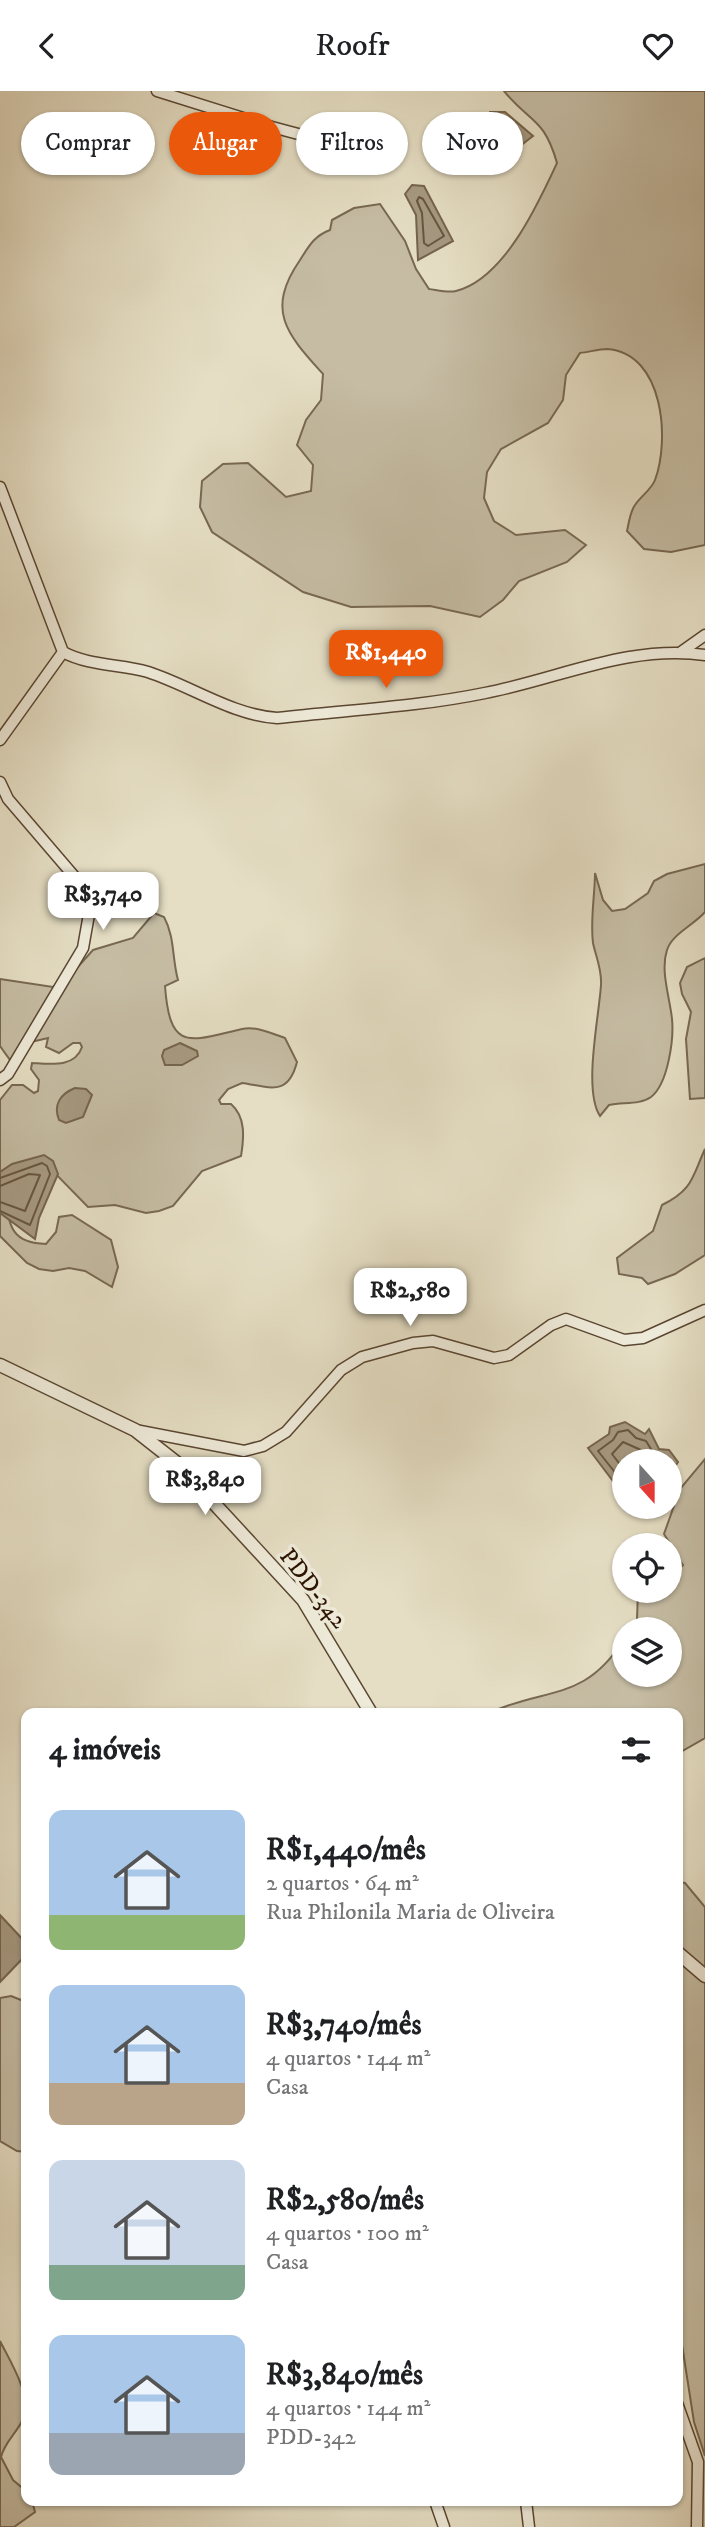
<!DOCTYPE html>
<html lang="pt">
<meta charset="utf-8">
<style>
body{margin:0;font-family:"IM FELL DW Pica",serif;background:#f6f6f6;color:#202124;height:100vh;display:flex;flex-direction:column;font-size:26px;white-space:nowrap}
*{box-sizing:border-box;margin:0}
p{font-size:23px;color:#757577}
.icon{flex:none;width:38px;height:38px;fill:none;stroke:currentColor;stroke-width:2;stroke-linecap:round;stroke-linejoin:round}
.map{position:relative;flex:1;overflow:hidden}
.drawer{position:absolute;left:21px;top:1617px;width:662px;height:798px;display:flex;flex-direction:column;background:#fff;border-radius:14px;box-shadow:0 2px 5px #0004}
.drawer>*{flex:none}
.banner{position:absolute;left:21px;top:21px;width:663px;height:63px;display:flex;gap:14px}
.needle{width:46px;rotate:159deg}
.tools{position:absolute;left:612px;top:1358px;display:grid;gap:14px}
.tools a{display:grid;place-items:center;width:70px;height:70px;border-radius:50%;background:#fff;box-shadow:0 2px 5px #0004;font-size:35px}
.price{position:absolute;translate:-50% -60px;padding:0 16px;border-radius:14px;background:#fff;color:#222;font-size:23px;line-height:46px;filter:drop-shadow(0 2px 4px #0008)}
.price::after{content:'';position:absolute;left:50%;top:42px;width:21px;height:16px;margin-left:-10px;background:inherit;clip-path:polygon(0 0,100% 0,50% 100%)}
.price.selected{background:#ea580c;color:#fff}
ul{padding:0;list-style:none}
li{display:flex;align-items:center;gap:21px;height:175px;padding:0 28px}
li span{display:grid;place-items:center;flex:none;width:196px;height:140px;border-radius:14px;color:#555}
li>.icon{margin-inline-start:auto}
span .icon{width:84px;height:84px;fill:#fffc;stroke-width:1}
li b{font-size:30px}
h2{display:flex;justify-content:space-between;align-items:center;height:84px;padding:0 28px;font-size:30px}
.pill{padding:0 24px;border-radius:32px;background:#fff;box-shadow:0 2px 5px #0004;font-size:24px;line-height:63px}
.pill.selected{background:#ea580c;color:#fff}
header{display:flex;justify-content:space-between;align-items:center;height:91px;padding:0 28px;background:#fff;font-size:32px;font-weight:600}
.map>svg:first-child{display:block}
.green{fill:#c5bca3;stroke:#786852;stroke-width:2}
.water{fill:#a69981;stroke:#75644d;stroke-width:2}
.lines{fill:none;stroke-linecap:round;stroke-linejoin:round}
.shore{stroke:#685640;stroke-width:2}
.minor-casing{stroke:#5a4631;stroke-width:13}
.tertiary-casing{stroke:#5a4631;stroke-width:15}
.minor{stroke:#eeead9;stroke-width:10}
.tertiary{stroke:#eeead9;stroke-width:12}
.labels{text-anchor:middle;stroke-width:7;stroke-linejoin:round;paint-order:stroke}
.street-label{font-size:24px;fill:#2b1400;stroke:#eeead9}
</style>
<header><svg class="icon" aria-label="back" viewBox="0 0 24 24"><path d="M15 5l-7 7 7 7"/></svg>Roofr<svg class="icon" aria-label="heart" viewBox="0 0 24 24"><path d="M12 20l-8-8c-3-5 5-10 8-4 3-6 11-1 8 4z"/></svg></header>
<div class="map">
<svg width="705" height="2436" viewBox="0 0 705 2436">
<rect width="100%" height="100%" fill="#e5dec4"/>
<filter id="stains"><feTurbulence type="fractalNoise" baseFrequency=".00286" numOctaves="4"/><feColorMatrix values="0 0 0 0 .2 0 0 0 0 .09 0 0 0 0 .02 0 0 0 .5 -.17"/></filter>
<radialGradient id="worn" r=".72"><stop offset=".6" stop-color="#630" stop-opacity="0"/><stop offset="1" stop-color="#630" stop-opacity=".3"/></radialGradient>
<!-- green -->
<path class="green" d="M504,0H705V454L671,461L644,458L627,440C629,431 630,421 635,414C641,405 651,399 655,389C670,349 664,262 607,258C599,258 589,261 580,262L566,284L563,309L548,332L501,358L487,381L484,407L494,430L516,444L565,439L586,454L567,471L519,490L503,509L480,526L430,515L351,516L303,501L212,441L200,416L202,390L223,373L248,372L286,406L311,400L313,374L297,354L306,329L321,309L323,283C287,243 265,220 300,169C309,155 314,145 330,139L332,129L354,117L380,113L405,150L416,178L429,198C437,199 448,202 456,200C504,188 538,113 557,72C544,26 530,32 504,0Z
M705,773V821C694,834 672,843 667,859C660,880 670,907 672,928C674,948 668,993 651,1006C640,1014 623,1011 609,1014L600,1025C583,999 599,926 601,894C602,878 596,866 593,852C590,830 595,803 595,782L603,809L612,820L625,818L648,802L654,790L667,783Z
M154,822L164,826C175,846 172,868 178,889L165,895C170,962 189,950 242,938C256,935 271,942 285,947L297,971C288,1006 270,996 242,992L228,998L219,1009L221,1013H231C246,1026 244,1047 241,1065L202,1080L173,1115L159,1120L146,1122L115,1114L88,1116L48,1075L0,1086V1009L12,994H23L34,1002L38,1000L39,989L31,978L32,972C50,973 75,977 82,956L80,952H73L59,962L46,956L48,947L31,951L10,969L0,955V888L53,896L76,878L93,859L133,847Z
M705,867V1007L690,1008L686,948L691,921L682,903L680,892L687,876Z
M705,1058V1164L675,1183L648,1193L642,1187L619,1183L617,1167L653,1140L662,1114C693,1099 692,1086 705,1058Z
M0,1103L5,1107C10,1137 12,1152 46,1153L56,1141L59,1126L72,1124L111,1149L118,1176L112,1196L85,1180L69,1177L53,1180L39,1178L27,1172L0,1145Z
M705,1368V1647L677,1663V1622H489C548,1595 584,1612 625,1547V1584H670V1538H630L637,1528L638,1500H670V1487L683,1474L664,1443L680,1398Z
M677,1791L685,1792L705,1816V2365L694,2331L677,2222Z
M11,1905L26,1911V2061L17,2060L0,2050V1907Z
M0,2250C10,2270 33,2306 23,2328C17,2342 5,2350 1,2366L13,2389L26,2400V2410H32L35,2421L14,2436H0Z"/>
<!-- water -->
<path class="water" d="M490,21H505L533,45L511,62L499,42L486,30Z
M412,94L424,95L453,150L418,169L416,124L405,103Z
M180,952L197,960L198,965L182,974H165L162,965L164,959Z
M75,997L86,998L92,1004L83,1026L66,1032L59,1029C53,1014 60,1003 75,997Z
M44,1064L53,1070L58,1083L39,1127L35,1148L0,1122V1081L12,1073Z
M625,1331L645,1343L649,1338L659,1358L669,1359L678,1371L670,1383V1370H625V1406L588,1357L609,1343L610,1336Z
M0,1824L26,1852V1864L0,1891Z"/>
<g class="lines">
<!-- shore -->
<path class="shore" d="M419,106L423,108L444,145L428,155L424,152L422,122L417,110Z
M0,1087L42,1072L47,1075L50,1083L30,1134L0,1120
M0,1095L29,1083L40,1084L25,1120L0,1111
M625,1380L612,1363L623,1351L641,1359L650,1370
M625,1394L598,1360L613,1349L618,1341L628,1339L636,1347L646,1350L654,1363L668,1370"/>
<!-- minor casing -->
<g class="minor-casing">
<path id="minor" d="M157,0L272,36L347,56
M0,396L63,561
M63,561C89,575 120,573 148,581C191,595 232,624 277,627C346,619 417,616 485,602C558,588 629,553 705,564
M681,561L705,544
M0,649L63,561
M0,691L8,708L85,798L91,812L83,857L8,983L0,989
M135,1339L244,1360L263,1355L286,1341L341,1279L362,1266L413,1252L433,1250L494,1267L509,1264L551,1234L566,1228L624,1249L643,1247L705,1219
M677,2312L698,2371L697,2436
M435,2410L444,2436
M526,2410L529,2436"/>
</g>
<!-- tertiary casing -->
<g class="tertiary-casing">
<path id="tertiary" d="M0,1274L135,1339L177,1372L303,1509L371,1622
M677,1861L705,1885"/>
</g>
<!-- minor -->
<use href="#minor" class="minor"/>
<!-- tertiary -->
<use href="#tertiary" class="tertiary"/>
</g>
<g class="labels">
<!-- street labels -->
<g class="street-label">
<text transform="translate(314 1497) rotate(52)" y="8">PDD-342</text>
</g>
</g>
<rect width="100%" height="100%" filter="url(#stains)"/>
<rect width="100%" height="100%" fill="url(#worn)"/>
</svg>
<div class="tools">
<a><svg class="needle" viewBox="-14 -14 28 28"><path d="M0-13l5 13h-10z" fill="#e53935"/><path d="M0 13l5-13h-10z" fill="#757577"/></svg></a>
<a><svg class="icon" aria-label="locate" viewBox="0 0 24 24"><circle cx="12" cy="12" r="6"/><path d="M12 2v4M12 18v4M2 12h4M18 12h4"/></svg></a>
<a><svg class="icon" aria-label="layers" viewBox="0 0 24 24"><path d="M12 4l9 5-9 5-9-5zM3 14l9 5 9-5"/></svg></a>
</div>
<b class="price selected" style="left:386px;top:599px">R$1,440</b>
<b class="price" style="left:103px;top:841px">R$3,740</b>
<b class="price" style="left:410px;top:1237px">R$2,580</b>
<b class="price" style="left:205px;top:1426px">R$3,840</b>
<div class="banner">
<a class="pill">Comprar</a>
<a class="pill selected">Alugar</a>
<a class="pill">Filtros</a>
<a class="pill">Novo</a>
</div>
<section class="drawer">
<h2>4 imóveis<svg class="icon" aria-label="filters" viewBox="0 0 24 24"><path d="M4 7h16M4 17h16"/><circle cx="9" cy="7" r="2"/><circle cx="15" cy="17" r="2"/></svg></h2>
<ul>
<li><span style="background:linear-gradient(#a9c7e8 75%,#8fb573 0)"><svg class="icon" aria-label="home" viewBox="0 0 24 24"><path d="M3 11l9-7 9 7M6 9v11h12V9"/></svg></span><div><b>R$1,440/mês</b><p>2 quartos · 64 m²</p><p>Rua Philonila Maria de Oliveira</p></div></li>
<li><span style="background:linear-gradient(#a9c7e8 70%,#b9a48a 0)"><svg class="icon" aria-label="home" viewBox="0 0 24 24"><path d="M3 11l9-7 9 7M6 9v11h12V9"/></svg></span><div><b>R$3,740/mês</b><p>4 quartos · 144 m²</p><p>Casa</p></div></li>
<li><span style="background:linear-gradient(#c9d6e8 75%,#7fa58c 0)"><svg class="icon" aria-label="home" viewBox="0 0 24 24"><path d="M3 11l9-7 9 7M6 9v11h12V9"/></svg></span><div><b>R$2,580/mês</b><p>4 quartos · 100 m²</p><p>Casa</p></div></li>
<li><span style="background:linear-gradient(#a9c7e8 70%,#9aa5b1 0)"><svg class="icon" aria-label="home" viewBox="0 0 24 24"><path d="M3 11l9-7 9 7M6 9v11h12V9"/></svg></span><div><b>R$3,840/mês</b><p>4 quartos · 144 m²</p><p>PDD-342</p></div></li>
</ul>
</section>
</div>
